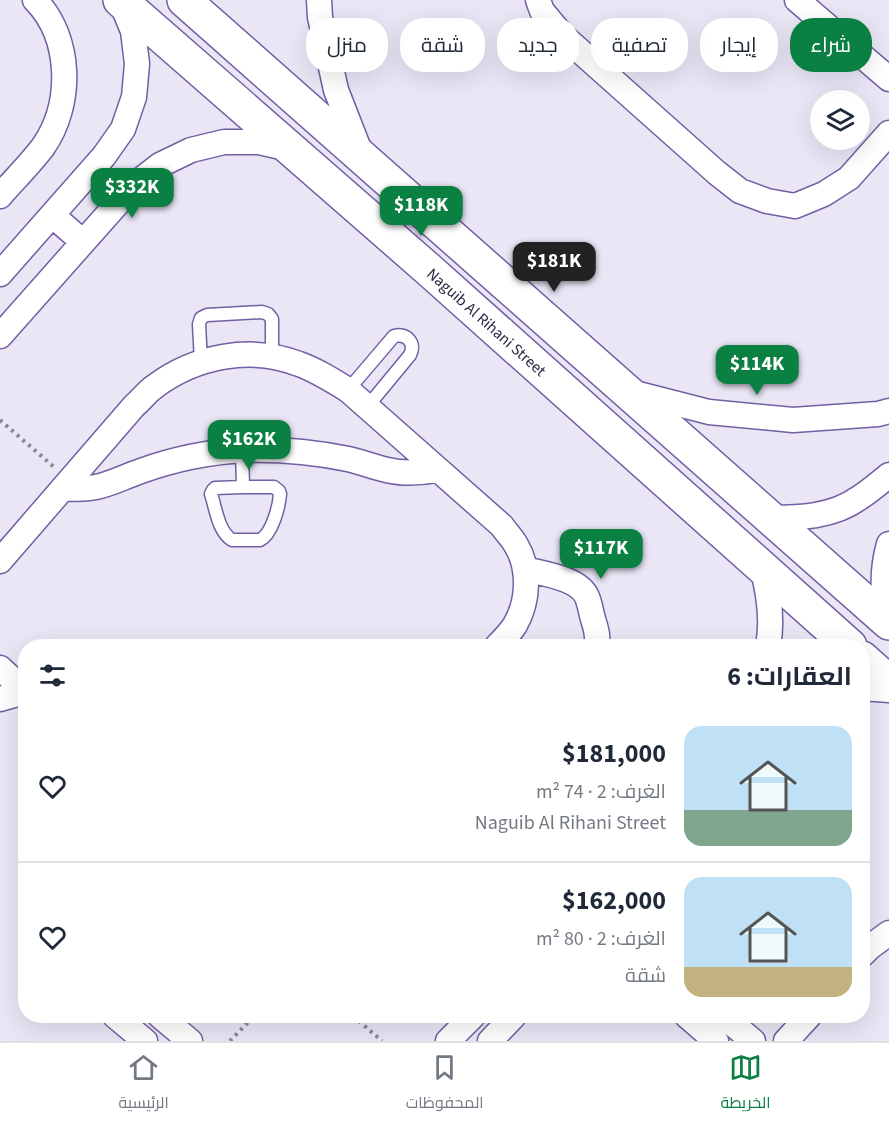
<!DOCTYPE html>
<html lang="ar">
<meta charset="utf-8">
<style>
body{margin:0;font-family:"Source Sans 3",Cairo,sans-serif;background:#f2f2f3;color:#1f2937;direction:rtl;height:100vh;display:flex;flex-direction:column;font-size:22px;white-space:nowrap}
*{box-sizing:border-box;margin:0}
p{font-size:20px;color:#747a83}
.icon{flex:none;width:33px;height:33px;fill:none;stroke:currentColor;stroke-width:2;stroke-linecap:round;stroke-linejoin:round}
.map{position:relative;flex:1;overflow:hidden;direction:ltr}
.panel{position:absolute;left:18px;top:639px;width:852px;height:384px;display:flex;flex-direction:column;background:#fff;border-radius:24px;box-shadow:0 6px 24px #0002;direction:rtl}
.panel>*{flex:none}
.guide{position:absolute;left:18px;top:18px;width:854px;height:54px;direction:rtl;display:flex;gap:12px}
.tools{position:absolute;left:810px;top:90px;display:grid;gap:12px}
.tools a{display:grid;place-items:center;width:60px;height:60px;border-radius:50%;background:#fff;box-shadow:0 6px 24px #0002;font-size:30px}
.price{position:absolute;translate:-50% -51px;padding:0 14px;border-radius:12px;background:#0b8043;color:#fff;font-size:20px;line-height:39px;filter:drop-shadow(0 2px 3px #0008)}
.price::after{content:'';position:absolute;left:50%;top:36px;width:18px;height:14px;margin-left:-9px;background:inherit;clip-path:polygon(0 0,100% 0,50% 100%)}
.price.on{background:#222;color:#fff}
ul{padding:0;list-style:none}
li{display:flex;align-items:center;gap:18px;height:150px;padding:0 18px}
li+li{border-top:2px solid #e0e1e3}
li span{display:grid;place-items:center;flex:none;width:168px;height:120px;border-radius:18px;color:#555}
li>.icon{margin-inline-start:auto}
span .icon{width:72px;height:72px;fill:#fffc;stroke-width:1}
li b{font-size:26px}
h2{display:flex;justify-content:space-between;align-items:center;height:72px;padding:0 18px;font-size:26px}
.chip{padding:0 21px;border-radius:24px;background:#fff;box-shadow:0 6px 24px #0002;font-size:21px;line-height:54px}
.chip.on{background:#0b8043;color:#fff}
.dock{display:flex;justify-content:space-around;align-items:center;height:84px;border-top:2px solid #e0e1e3;background:#fff;font-size:16px;color:#747a83}
.dock a{display:grid;justify-items:center;gap:3px}
.dock .on{color:#0b8043}
.map>svg:first-child{display:block}
.lines{fill:none;stroke-linecap:round;stroke-linejoin:round}
.lane-casing{stroke:#735fa3;stroke-width:15}
.street-casing{stroke:#735fa3;stroke-width:27}
.secondary-casing{stroke:#735fa3;stroke-width:36}
.path{stroke:#8c869c;stroke-width:4;stroke-dasharray:3 4.5;stroke-linecap:butt}
.lane{stroke:#fff;stroke-width:12}
.street{stroke:#fff;stroke-width:24}
.secondary{stroke:#fff;stroke-width:33}
.labels{text-anchor:middle;stroke-width:6;stroke-linejoin:round;paint-order:stroke}
.street-label{font-size:16px;fill:#2f2744;stroke:#fff}
</style>
<div class="map">
<svg width="889" height="1041" viewBox="0 0 889 1041">
<rect width="100%" height="100%" fill="#eae6f6"/>
<g class="lines">
<!-- lane casing -->
<g class="lane-casing">
<path id="lane" d="M201,362L199,324L201,318L207,315L262,312L268,314L272,319V357
M348,390L394,336C407,333 416,343 410,355L367,407
M242,450L243,487
M243,487H274L279,491L280,494C279,507 272,534 260,540H232C218,531 216,509 211,494L213,490L215,488Z"/>
</g>
<!-- street casing -->
<g class="street-casing">
<path id="street" d="M319,0L320,17L336,90L361,154
M538,0L542,11L562,35L717,173L740,191L767,201L795,206L824,194L849,178L889,133
M797,0L889,79
M0,196C14,180 30,164 43,147C73,104 72,38 35,0
M52,215L83,242
M0,274L104,156L123,129L134,97L137,64L133,31L121,2
M0,336L133,186L160,165L191,150L224,142H259L290,149
M631,392L709,412L793,420L878,414L889,411
M63,488C98,492 110,482 141,471C174,459 209,452 244,450C279,449 313,452 348,459C361,462 374,467 387,470C404,474 420,473 437,470
M769,518C799,518 833,517 859,498C870,491 879,483 889,475
M0,561L134,406C141,400 147,392 154,387C195,356 251,345 299,364C316,370 332,380 348,390L502,526C506,532 512,538 516,545C530,568 529,601 515,625C510,633 503,640 497,646
M762,567C769,593 773,620 768,646
M525,569C544,574 579,578 587,597C590,604 591,612 593,619C596,629 599,637 596,646
M888,623C883,594 881,572 889,544
M0,668L26,692
M862,688L889,690
M0,699L25,692
M862,955L870,947L889,933
M115,1016L145,1041
M160,1016L190,1041
M687,1016L716,1041
M723,1016L753,1041
M448,1041L473,1016
M490,1041L514,1016
M786,1041L809,1016"/>
</g>
<!-- secondary casing -->
<g class="secondary-casing">
<g id="secondary">
<path id="s1" d="M120,0L428,269L850,646"/>
<path d="M184,0L889,623"/>
<path d="M862,658L889,682"/>
</g>
</g>
<!-- path -->
<path class="path" d="M0,420L54,467
M353,1016L382,1041
M230,1041L254,1016"/>
<!-- lane -->
<use href="#lane" class="lane"/>
<!-- street -->
<use href="#street" class="street"/>
<!-- secondary -->
<use href="#secondary" class="secondary"/>
</g>
<g class="labels">
<!-- street labels -->
<g class="street-label">
<text dy="6" stroke="none"><textPath href="#s1" startOffset="488">Naguib Al Rihani Street</textPath></text>
</g>
</g>
</svg>
<div class="tools">
<a><svg class="icon" aria-label="layers" viewBox="0 0 24 24"><path d="M12 4l9 5-9 5-9-5zM3 14l9 5 9-5"/></svg></a>
</div>
<b class="price" style="left:132px;top:219px">$332K</b>
<b class="price" style="left:421px;top:237px">$118K</b>
<b class="price on" style="left:554px;top:293px">$181K</b>
<b class="price" style="left:757px;top:396px">$114K</b>
<b class="price" style="left:249px;top:471px">$162K</b>
<b class="price" style="left:601px;top:580px">$117K</b>
<div class="guide">
<a class="chip on">شراء</a>
<a class="chip">إيجار</a>
<a class="chip">تصفية</a>
<a class="chip">جديد</a>
<a class="chip">شقة</a>
<a class="chip">منزل</a>
</div>
<section class="panel">
<h2>العقارات: 6<svg class="icon" aria-label="filters" viewBox="0 0 24 24"><path d="M4 7h16M4 17h16"/><circle cx="9" cy="7" r="2"/><circle cx="15" cy="17" r="2"/></svg></h2>
<ul>
<li><span style="background:linear-gradient(#bfe0f5 70%,#7fa58c 0)"><svg class="icon" aria-label="home" viewBox="0 0 24 24"><path d="M3 11l9-7 9 7M6 9v11h12V9"/></svg></span><div><b>$181,000</b><p>الغرف: 2 · 74 m²</p><p>Naguib Al Rihani Street</p></div><svg class="icon" aria-label="heart" viewBox="0 0 24 24"><path d="M12 20l-8-8c-3-5 5-10 8-4 3-6 11-1 8 4z"/></svg></li>
<li><span style="background:linear-gradient(#bfe0f5 75%,#c2b280 0)"><svg class="icon" aria-label="home" viewBox="0 0 24 24"><path d="M3 11l9-7 9 7M6 9v11h12V9"/></svg></span><div><b>$162,000</b><p>الغرف: 2 · 80 m²</p><p>شقة</p></div><svg class="icon" aria-label="heart" viewBox="0 0 24 24"><path d="M12 20l-8-8c-3-5 5-10 8-4 3-6 11-1 8 4z"/></svg></li>
</ul>
</section>
</div>
<nav class="dock">
<a class="on"><svg class="icon" aria-label="map" viewBox="0 0 24 24"><path d="M3 6l6-2 6 2 6-2v14l-6 2-6-2-6 2zM9 4v14M15 6v14"/></svg>الخريطة</a>
<a><svg class="icon" aria-label="saved" viewBox="0 0 24 24"><path d="M7 4h10v16l-5-4-5 4z"/></svg>المحفوظات</a>
<a><svg class="icon" aria-label="home" viewBox="0 0 24 24"><path d="M3 11l9-7 9 7M6 9v11h12V9"/></svg>الرئيسية</a>
</nav>
